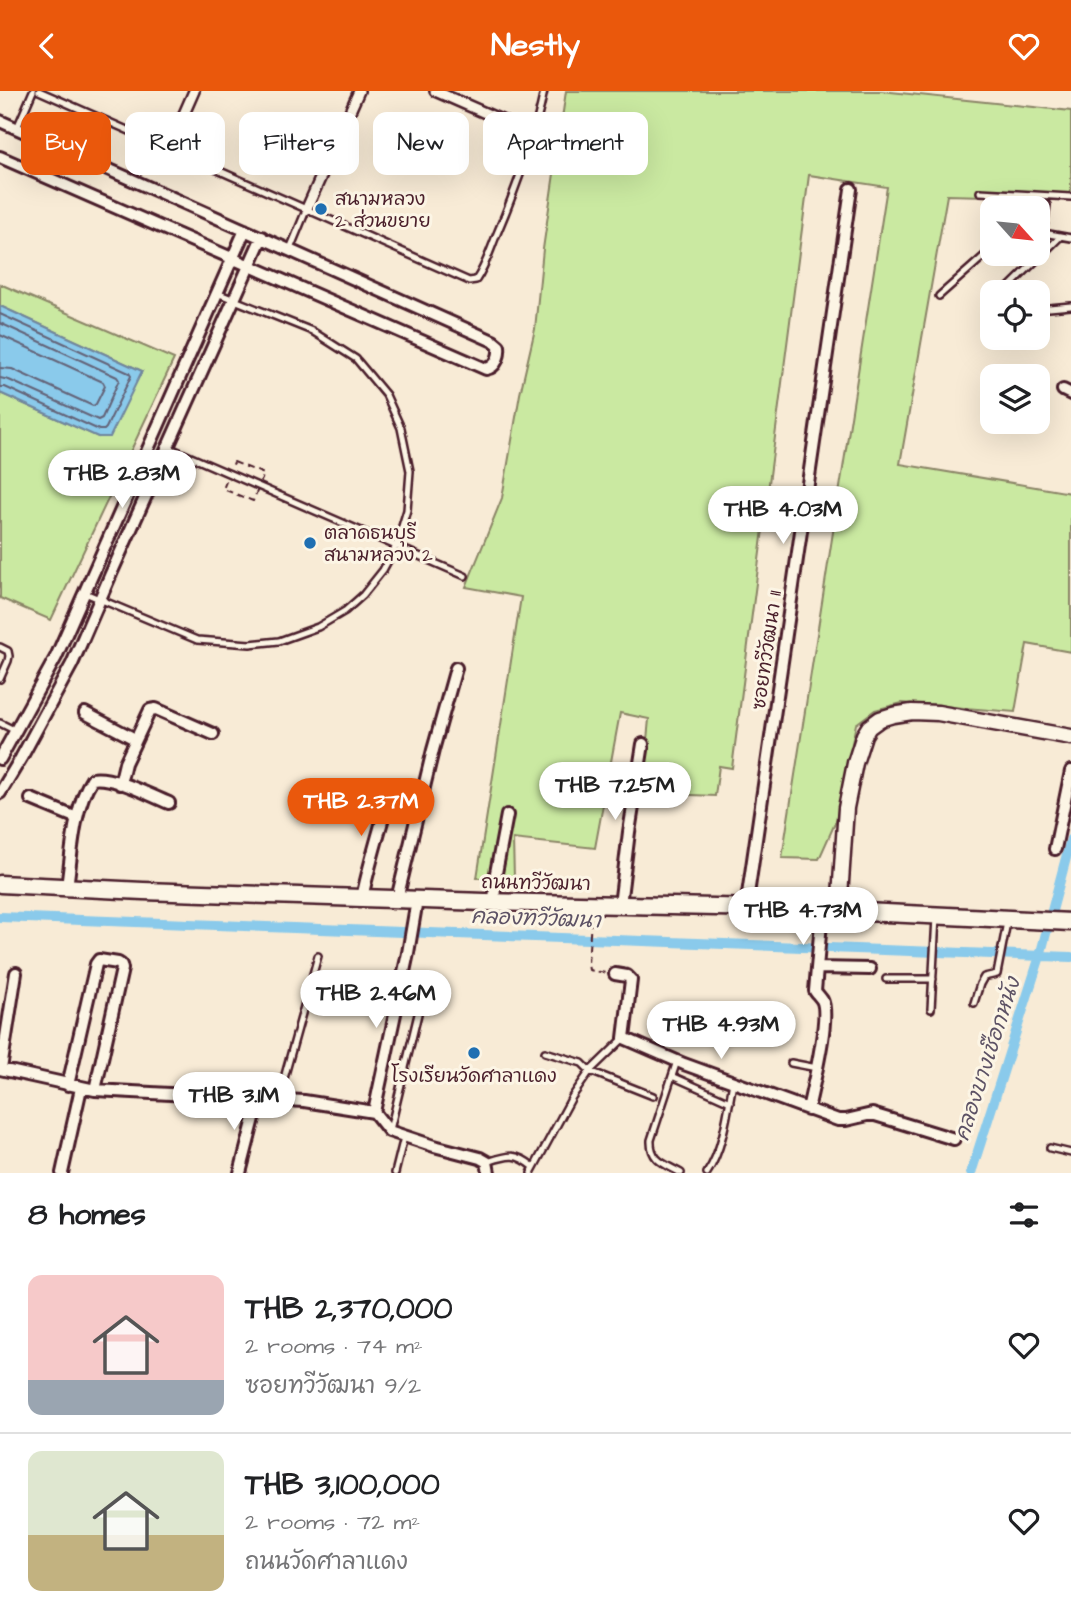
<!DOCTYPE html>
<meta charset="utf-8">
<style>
body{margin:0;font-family:"Architects Daughter","Playpen Sans Thai",sans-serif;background:#f6f6f6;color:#202124;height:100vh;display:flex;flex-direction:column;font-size:26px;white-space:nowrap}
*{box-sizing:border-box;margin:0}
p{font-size:23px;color:#757577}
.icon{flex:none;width:38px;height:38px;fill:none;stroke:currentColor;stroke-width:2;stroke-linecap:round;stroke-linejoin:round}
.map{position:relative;height:1082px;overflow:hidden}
.side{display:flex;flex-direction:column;background:#fff;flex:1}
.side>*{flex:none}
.hud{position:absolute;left:21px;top:21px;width:700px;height:63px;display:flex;gap:14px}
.needle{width:46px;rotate:117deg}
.buttons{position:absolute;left:980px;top:105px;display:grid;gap:14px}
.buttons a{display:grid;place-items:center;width:70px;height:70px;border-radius:14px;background:#fff;box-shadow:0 7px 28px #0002;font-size:35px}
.price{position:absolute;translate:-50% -60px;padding:0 16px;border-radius:24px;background:#fff;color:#222;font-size:23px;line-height:46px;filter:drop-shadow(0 2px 4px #0008)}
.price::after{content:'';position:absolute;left:50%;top:42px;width:21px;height:16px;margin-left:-10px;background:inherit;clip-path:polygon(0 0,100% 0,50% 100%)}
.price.active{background:#ea580c;color:#fff}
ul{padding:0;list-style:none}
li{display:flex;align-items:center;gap:21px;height:175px;padding:0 28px}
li+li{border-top:2px solid #e0e0e0}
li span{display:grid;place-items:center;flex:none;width:196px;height:140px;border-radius:14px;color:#555}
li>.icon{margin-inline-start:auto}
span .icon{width:84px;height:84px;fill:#fffc;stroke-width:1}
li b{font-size:30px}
h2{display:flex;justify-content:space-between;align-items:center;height:84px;padding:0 28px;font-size:30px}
.chip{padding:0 24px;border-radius:14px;background:#fff;box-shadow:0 7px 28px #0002;font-size:24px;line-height:63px}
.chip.active{background:#ea580c;color:#fff}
header{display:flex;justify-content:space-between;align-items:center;height:91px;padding:0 28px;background:#ea580c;color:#fff;font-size:32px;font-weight:700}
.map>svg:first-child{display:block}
.green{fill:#cae9a1;stroke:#8a8466;stroke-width:2}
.water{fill:#8acaeb;stroke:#70869e;stroke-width:2}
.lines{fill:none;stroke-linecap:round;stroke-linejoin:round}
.shore{stroke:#646378;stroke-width:2}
.canal{stroke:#8acaeb;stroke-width:10}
.service-casing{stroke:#4a1f2b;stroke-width:10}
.pedestrian-casing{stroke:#4a1f2b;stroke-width:14}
.minor-casing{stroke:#4a1f2b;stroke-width:16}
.tertiary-casing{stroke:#4a1f2b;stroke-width:19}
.secondary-casing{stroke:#4a1f2b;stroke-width:21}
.path{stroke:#4a1f2b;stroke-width:2;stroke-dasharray:7 5;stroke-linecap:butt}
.service{stroke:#fcf5e5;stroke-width:5}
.pedestrian{stroke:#fcf5e5;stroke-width:9}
.minor{stroke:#fcf5e5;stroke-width:10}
.tertiary{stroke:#fcf5e5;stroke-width:14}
.secondary{stroke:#fcf5e5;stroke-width:16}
.poi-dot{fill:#1f6fb2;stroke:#fcf5e5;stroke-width:2.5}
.labels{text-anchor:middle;stroke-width:6;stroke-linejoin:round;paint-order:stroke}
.poi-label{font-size:19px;fill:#4a1f2b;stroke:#fcf5e5;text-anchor:start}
.street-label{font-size:19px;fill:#4a1f2b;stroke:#fcf5e5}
.water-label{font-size:21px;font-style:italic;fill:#5d5265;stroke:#fcf5e5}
</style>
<header><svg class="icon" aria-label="back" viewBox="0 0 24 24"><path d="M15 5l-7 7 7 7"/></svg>Nestly<svg class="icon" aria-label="heart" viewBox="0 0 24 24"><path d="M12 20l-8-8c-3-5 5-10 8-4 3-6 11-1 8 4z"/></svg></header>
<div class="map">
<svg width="1071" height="1082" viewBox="0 0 1071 1082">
<rect width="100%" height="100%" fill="#f8ebd6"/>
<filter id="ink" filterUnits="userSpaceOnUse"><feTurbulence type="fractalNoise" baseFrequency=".0143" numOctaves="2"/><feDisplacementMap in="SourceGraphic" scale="14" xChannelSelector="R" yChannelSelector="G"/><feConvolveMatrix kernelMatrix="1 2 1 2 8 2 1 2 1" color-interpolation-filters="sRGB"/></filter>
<g filter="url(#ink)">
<!-- green -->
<path class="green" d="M566,0H881L1071,20V107L947,104L900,373L1071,402V561L1027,553L1015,621L902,612L875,619L856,633L836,730L819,768L782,767L887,96L809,84L732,677L719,675L715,705L642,702L649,628L620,622L595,757L513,748L514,787H477L521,506L466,496L502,407L520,303L535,238L543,158Z
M0,193L174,268L51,529L0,507V302L98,346L142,280L0,215Z"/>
<!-- water -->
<path class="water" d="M0,215L142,280L110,346H98L0,302Z"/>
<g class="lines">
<!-- shore -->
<path class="shore" d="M0,223L129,282L131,285L106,337L104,339H99L5,296H0
M0,232L117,286L119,289L102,327L98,329L9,289L0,287
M0,244L103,291L105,295L96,313L93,315L12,278L0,277"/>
<!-- canal -->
<path class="canal" d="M0,826L1071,866
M971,1082L1040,865L1071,748"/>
<!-- service casing -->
<g class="service-casing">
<path id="service" d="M39,0L469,190L476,189C485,176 490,160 496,145C516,98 534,49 544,0
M17,37L33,0
M980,101L1071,106
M1038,141L1071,147
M1043,142L1047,114
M290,158L307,117
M1004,201L1060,146
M939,205L992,158
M992,217V219
M1038,218L1071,215
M168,356L465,485
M85,502L197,549L250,553L279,550L318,536L345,520L363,504L383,479L396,455L407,419L410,380L401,337L386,304L356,268L312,240L217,202
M0,556L8,560L9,565L8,570L0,588
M0,632L16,640
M886,888H933
M974,912L980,893L984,886L997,883L1007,831
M931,918L936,826
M545,961L582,972L590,980L653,1005
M677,970L651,1049C650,1070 665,1073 681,1082
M791,972L817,977
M672,985L730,1011
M278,1009L318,865
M390,1039L418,923
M1050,1057L1071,1062
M487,1071C509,1064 515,1061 534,1076
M395,1082L404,1046
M531,1082L572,1006L590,980L624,947
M707,1082C723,1059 728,1019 733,991"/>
</g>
<!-- pedestrian casing -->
<g class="pedestrian-casing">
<path id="pedestrian" d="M435,0L533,43
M169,57L194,0
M307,117L359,0"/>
</g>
<!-- minor casing -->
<g class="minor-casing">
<path id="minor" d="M0,30L493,250L499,255C500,264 497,276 486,278L0,66
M1063,299L1071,303
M85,622L135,648
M0,668L56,566L245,139
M120,693L125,672L150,619L156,618L213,643
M0,702L21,667L72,573L110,485L262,146
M31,708L77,727
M1055,758L1071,680
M67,796C72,763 73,717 92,688C112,684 149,704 169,712
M362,807C370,769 382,732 392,694
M397,808L433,659L456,577
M494,811L496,782L507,724
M620,814L629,741L643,653
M746,817L851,98
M818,877L870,878
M615,883L627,885L631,889L624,947L684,973L838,1029H846L872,1023L954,1048
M0,978L95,999L304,1010L374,1021L389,1040L434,1055L480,1067L487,1071L489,1082
M1,978L16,882
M68,994L96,873L99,869L118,872L121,874L122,878L95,999
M808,1019C812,998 831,925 822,909C820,906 817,903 815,900L822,820
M374,1021L408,862L417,809
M62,1082L81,997
M240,1082L259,1008"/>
</g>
<!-- tertiary casing -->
<g class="tertiary-casing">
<path id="tertiary" d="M839,820L846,717L855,672L864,644L869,636L880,628L893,624L912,621L938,622L1071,646"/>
</g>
<!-- secondary casing -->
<g class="secondary-casing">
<path id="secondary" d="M0,793L143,800L485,811L802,818L1071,831"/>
</g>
<!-- path -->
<path class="path" d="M234,371L264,383L253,410L223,398Z
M591,828L588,873L589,879L606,882"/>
<!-- service -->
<use href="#service" class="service"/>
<!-- pedestrian -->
<use href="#pedestrian" class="pedestrian"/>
<!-- minor -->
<use href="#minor" class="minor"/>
<!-- tertiary -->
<use href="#tertiary" class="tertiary"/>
<!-- secondary -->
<use href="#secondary" class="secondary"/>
</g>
</g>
<!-- markers -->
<g class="poi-dot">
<circle cx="321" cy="118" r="7"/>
<circle cx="310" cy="452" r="7"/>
<circle cx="474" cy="962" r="7"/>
</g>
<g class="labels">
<!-- poi labels -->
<g class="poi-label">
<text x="335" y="114">สนามหลวง<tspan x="335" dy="22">2 ส่วนขยาย</tspan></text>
<text x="324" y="448">ตลาดธนบุรี<tspan x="324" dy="22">สนามหลวง 2</tspan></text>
<text x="474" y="991" text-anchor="middle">โรงเรียนวัดศาลาแดง</text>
</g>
<!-- street labels -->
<g class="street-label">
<text transform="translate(766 559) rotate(-82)" y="7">ซอยทวีวัฒนา 11</text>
<text transform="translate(536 791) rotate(1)" y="7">ถนนทวีวัฒนา</text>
</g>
<!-- water labels -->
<g class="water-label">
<text transform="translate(536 827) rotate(2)" y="7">คลองทวีวัฒนา</text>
<text transform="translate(987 968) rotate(-72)" y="7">คลองบางเชือกหนัง</text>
</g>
</g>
</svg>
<div class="buttons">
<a><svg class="needle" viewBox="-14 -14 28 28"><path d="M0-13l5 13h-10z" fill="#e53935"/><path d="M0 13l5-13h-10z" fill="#757577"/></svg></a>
<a><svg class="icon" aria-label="locate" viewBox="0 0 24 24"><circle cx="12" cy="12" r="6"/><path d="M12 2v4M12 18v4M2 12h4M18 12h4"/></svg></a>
<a><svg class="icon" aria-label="layers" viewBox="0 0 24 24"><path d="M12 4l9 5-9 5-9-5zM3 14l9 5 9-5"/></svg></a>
</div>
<b class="price" style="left:122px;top:419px">THB 2.83M</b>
<b class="price" style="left:783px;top:455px">THB 4.03M</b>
<b class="price" style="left:615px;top:731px">THB 7.25M</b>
<b class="price active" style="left:361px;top:747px">THB 2.37M</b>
<b class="price" style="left:803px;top:856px">THB 4.73M</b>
<b class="price" style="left:376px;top:939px">THB 2.46M</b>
<b class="price" style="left:721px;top:970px">THB 4.93M</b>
<b class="price" style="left:234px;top:1041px">THB 3.1M</b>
<div class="hud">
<a class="chip active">Buy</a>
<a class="chip">Rent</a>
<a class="chip">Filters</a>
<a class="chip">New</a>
<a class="chip">Apartment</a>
</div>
</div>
<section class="side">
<h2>8 homes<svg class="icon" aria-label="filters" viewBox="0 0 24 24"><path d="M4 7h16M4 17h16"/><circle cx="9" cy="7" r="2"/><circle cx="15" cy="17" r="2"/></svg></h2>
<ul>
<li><span style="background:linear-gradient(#f6c9c9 75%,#9aa5b1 0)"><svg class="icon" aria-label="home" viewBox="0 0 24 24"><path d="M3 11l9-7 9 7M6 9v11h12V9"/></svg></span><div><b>THB 2,370,000</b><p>2 rooms · 74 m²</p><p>ซอยทวีวัฒนา 9/2</p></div><svg class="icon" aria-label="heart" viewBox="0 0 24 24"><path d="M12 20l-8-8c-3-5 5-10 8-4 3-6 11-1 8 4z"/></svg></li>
<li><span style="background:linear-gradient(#dfe7d0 60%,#c2b280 0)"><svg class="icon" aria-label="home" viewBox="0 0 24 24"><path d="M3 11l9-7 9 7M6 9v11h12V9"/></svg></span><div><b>THB 3,100,000</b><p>2 rooms · 72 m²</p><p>ถนนวัดศาลาแดง</p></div><svg class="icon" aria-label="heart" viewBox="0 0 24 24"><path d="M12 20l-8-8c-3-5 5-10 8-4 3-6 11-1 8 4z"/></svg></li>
</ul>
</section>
